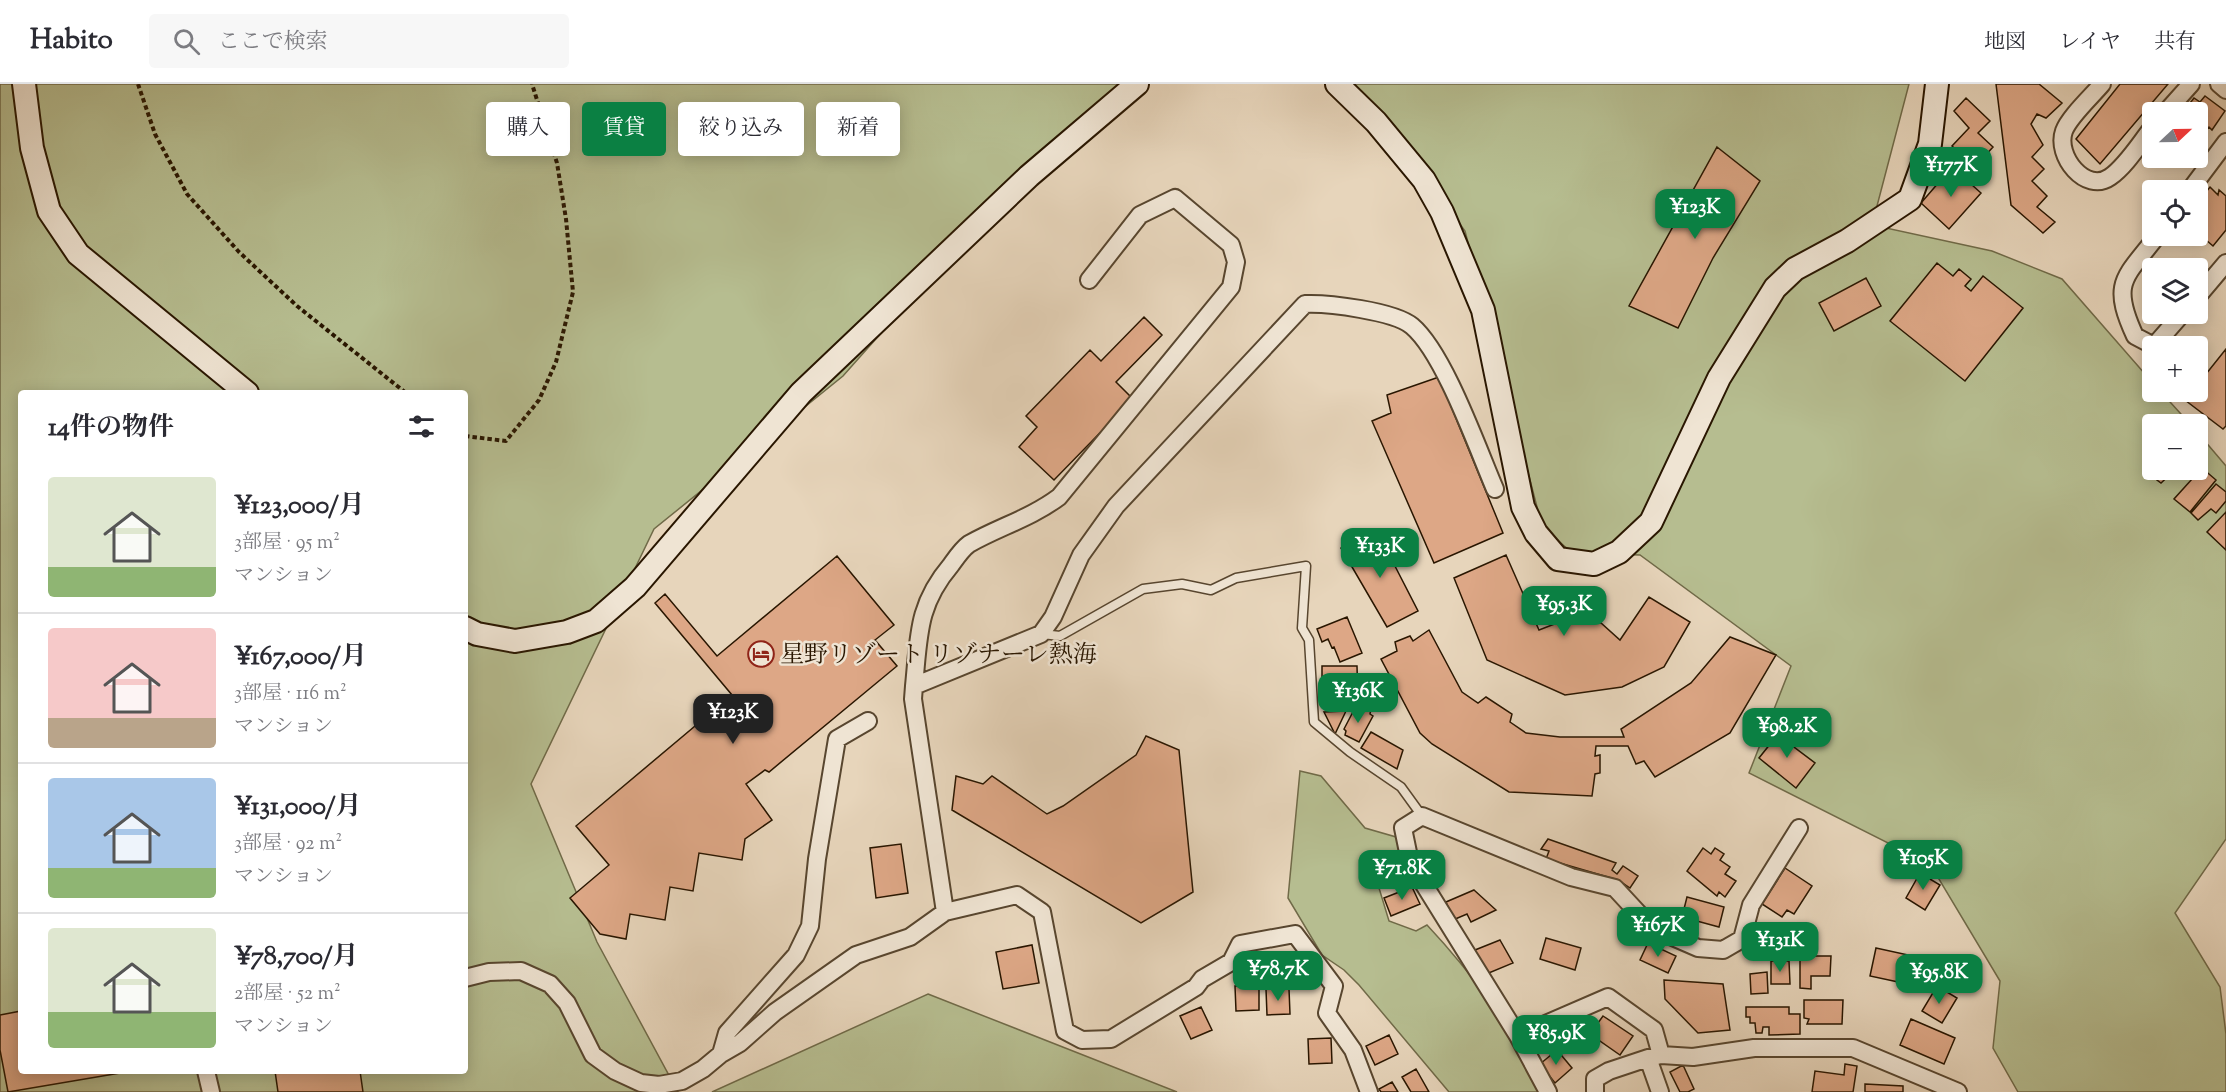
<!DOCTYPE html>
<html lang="ja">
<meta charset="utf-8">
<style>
body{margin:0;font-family:"Sorts Mill Goudy","Noto Serif JP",serif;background:#f7f7f7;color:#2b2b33;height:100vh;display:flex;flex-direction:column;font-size:22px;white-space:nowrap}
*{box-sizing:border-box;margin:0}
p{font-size:20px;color:#7c7c81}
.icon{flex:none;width:33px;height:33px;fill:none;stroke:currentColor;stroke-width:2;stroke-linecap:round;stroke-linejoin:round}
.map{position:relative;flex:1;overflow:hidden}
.drawer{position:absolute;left:18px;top:306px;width:450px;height:684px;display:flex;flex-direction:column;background:#fff;border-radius:6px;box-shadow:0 3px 15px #0003}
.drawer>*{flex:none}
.top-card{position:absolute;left:486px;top:18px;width:570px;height:54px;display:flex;gap:12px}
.needle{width:39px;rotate:68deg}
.controls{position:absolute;left:2142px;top:18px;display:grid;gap:12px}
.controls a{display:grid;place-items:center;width:66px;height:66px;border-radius:6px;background:#fff;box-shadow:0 3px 15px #0003;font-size:30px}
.price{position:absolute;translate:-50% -51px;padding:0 14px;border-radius:12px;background:#0b8043;color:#fff;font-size:20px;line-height:39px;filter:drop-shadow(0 2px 3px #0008)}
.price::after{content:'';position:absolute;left:50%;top:36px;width:18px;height:14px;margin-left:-9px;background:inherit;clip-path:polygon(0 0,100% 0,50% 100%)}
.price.current{background:#222;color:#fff}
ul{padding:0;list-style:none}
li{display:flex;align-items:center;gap:18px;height:150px;padding:0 30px}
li+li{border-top:2px solid #e1e1e2}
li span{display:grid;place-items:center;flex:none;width:168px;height:120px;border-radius:6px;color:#555}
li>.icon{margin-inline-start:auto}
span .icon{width:72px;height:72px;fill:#fffc;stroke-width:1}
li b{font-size:26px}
h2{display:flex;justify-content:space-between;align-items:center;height:72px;padding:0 30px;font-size:26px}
.tag{padding:0 21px;border-radius:6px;background:#fff;box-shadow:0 3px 15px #0003;font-size:21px;line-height:54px}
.tag.current{background:#0b8043;color:#fff}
header{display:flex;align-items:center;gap:36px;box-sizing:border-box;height:84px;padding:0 30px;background:#fff;border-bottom:2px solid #e1e1e2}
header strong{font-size:28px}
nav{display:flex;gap:33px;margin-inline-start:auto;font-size:21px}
.search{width:420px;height:54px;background:#f7f7f7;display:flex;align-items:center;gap:15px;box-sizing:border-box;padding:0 21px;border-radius:6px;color:#7c7c81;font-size:22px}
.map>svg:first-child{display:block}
.green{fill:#b6bd90;stroke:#706a48;stroke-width:1.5;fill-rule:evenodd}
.building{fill:#dda786;stroke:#291600;stroke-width:1.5}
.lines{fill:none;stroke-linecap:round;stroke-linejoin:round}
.lane-casing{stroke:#58462f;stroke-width:11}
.street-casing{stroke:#58462f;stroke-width:20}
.secondary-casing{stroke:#291600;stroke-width:26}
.path{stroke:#291600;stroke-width:4;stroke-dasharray:4.5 3;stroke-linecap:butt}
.lane{stroke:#efe4d3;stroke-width:8}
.street{stroke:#efe4d3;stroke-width:16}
.secondary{stroke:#efe4d3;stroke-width:22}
.labels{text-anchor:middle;stroke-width:5;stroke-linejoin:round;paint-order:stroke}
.poi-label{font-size:24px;fill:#291600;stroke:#efe4d3;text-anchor:start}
</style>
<header>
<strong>Habito</strong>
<div class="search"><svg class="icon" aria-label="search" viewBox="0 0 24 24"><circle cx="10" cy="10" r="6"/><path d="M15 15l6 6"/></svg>ここで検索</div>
<nav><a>地図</a><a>レイヤ</a><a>共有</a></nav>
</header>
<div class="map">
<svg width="2226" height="1008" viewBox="0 0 2226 1008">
<rect width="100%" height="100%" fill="#e7d5bb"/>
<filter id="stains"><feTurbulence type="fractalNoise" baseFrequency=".00333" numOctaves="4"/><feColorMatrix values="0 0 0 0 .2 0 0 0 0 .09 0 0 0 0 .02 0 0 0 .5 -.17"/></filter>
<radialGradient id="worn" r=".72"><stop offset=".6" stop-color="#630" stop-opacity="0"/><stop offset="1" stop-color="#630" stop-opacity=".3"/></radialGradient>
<!-- green -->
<path class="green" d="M0,0H1125L1050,59L843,292L654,445L531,700L597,858L678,1008H0ZM21,309H465V987H21Z
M1340,0H1909L1872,141L1992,167L2062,195L2152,298V308H2161L2190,340H2152V386H2198V349L2226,382V755L2175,829L2220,903L2226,950V1008H2018L1993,964L2000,897L1930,780L1749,689L1791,582L1640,471L1572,469L1542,442L1465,147L1381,31Z
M1300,687L1321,692L1365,744L1396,753L1410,778L1379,804L1389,837L1416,847L1427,841C1475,892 1514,949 1551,1008H1449L1359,901L1344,886L1322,871L1288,814Z
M928,910L1177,1008H712Z"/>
<!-- building -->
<path class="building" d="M1996,0H2039L2062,19L2046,34L2037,30L2031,40L2043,61L2032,73L2044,85L2032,97L2047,112L2037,123L2055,138L2043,149L2011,121Z
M2120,0H2168L2100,80L2076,55Z
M2205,12L2225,27L2212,46L2209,43L2199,55L2198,28H2183L2194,14L2200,18Z
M1966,14L1990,37L1978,49L1993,63L1982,75L1990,83L1983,91L1952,62L1969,44L1954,27Z
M1717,63L1760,97L1713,174L1678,244L1629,222Z
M1952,83L1981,109L1949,145L1921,119Z
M2210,103L2218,111L2219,106L2226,112V146L2213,162L2198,149V118Z
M1937,179L1953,192L1959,185L1971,195L1965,202L1971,207L1983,192L2023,224L1965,297L1890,237Z
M1866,194L1881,222L1834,247L1819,219Z
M1144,233L1162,251L1116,298L1133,315L1054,396L1019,363L1037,343L1026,332L1090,266L1101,277Z
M2226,265V342L2223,345L2177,310L2179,308H2198V300Z
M1439,293L1503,449L1434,479L1372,337L1391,329L1387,311Z
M2202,384L2216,396L2190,428L2174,415Z
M2152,385V386H2187L2184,389L2175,386L2161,399L2149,390Z
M2216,400L2226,408V417L2216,429L2211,425L2198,436L2191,429Z
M2226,428V466L2207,448Z
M1378,449L1418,527L1387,543L1341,464Z
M1506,471L1539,546L1570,534L1601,539L1620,556L1649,513L1690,538L1664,583L1622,603L1565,611L1487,576L1454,494Z
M837,472L894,541L875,556L897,582L769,688L765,686L746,700L772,736L745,755L742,776L699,769L693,807L670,803L665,836L630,830L626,855L600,850L570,814L609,781L576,742L732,611L655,519L665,510L717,572Z
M1347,533L1362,569L1340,578L1334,563L1332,564L1328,555L1322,558L1317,545Z
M1429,546L1462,608L1478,619L1486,613L1512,630L1510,638L1526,649L1560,653H1624L1621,645L1691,599L1730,553L1776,571L1730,649L1655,693L1644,677L1636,680L1628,662H1596L1595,672L1600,671V689L1595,690L1592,712L1509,708L1432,660L1420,649L1381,575L1397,567L1395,558L1410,552L1413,557Z
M1322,582H1357L1358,619H1341V601H1322Z
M1355,624L1371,625L1370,630L1373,632L1359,658L1345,651L1346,647L1344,645Z
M1346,627L1335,650L1324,628Z
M1783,644L1799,656L1794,663L1815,679L1796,704L1759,674Z
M1371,648L1403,666L1397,685L1361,664Z
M1146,652L1179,666L1193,808L1141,839L952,726L956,692L983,700L992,692L1047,730L1063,722L1136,671Z
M1548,755L1616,779L1612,786L1617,790L1623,782L1638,792L1630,804L1618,796L1546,775L1549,767L1541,765Z
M901,760L908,809L876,814L870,764Z
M1703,764L1711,770L1715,764L1724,770L1720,776L1730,783L1725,790L1736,797L1725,813L1719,808L1717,812L1687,787Z
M1785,784L1812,802L1794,830L1787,826L1782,833L1762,820Z
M1920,789L1940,801L1925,826L1906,814Z
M1412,803L1420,820L1391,832L1384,814Z
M1474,806L1496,826L1471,838L1467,830L1453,836L1446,818Z
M1687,813L1724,823L1719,843L1682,833Z
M1546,854L1581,864L1575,886L1540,875Z
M1500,856L1513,879L1484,891L1475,866Z
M1648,859L1676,872L1668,889L1640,876Z
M1032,861L1039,899L1003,905L996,868Z
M1876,864L1922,874L1917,902L1870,892Z
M1800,872H1831L1830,892H1811V905L1800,904Z
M1771,877H1789L1790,900H1771Z
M1767,888L1768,909L1751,910L1750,890Z
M1664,896L1723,900L1730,946L1698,949L1665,915Z
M1259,901V926L1236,927L1235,902Z
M1937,902L1957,914L1942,939L1922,927Z
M1266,905H1289L1290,930L1267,931Z
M1804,916H1843L1842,940H1807L1809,935L1804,934Z
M1201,923L1212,946L1191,955L1180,932Z
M1746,923H1789V930H1800V950L1769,951V943H1763L1762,949H1756L1755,939H1750V933H1746Z
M21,927V987H132L8,1008L0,966V931Z
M1603,932L1633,952L1620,971L1590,950Z
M1911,935L1955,954L1944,980L1900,961Z
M1389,951L1398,970L1375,981L1366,962Z
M1331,954L1332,979L1309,980L1308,955Z
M1557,966L1572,984L1555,999L1540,980Z
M1845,980L1857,982L1853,1008H1812L1815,987L1844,991Z
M1683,981L1694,1005L1688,1008H1680L1670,988Z
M1416,985L1429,1008H1411L1402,993Z
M275,987H360L363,1008H278Z
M1392,998L1398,1008H1381L1379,1005Z
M1865,1000L1903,1002V1008H1865Z"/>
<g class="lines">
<!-- lane casing -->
<g class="lane-casing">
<path id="lane" d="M1042,550L1060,552L1143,505L1182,500L1211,506L1236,494L1306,482L1302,544L1309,556L1314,638L1350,668L1401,703L1422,732"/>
</g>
<!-- street casing -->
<g class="street-casing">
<path id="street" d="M2102,0C2092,12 2069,33 2064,47C2055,72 2086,110 2110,93C2126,82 2140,59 2152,44
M2219,0L2226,6
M2166,28L2191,0
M2190,106L2226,58
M2157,152C2125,194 2110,198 2135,252L2154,262L2182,230
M2198,212L2226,179
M914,602C919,552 917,521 951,481C956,474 962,465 969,460C999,443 1031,434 1059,413L1231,203L1236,178L1231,161L1175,114L1140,131L1089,196
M945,828L913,615L914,602L1041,550L1053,533L1081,471L1116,422L1305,220C1328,219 1394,227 1412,242C1444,269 1477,363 1495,405
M465,894L489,888L521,887L550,900L567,919L593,971L615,987L641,999L659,1001L682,997L703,985L721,970L740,959L775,928L856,871L910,853L945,828L1017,811L1042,828L1065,947L1082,956L1111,955L1196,903L1202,895L1231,878L1240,860L1295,850L1334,902L1327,929L1353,966L1369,1008
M1518,952L1548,1008
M721,970L727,949L796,871L810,842L817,775L837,655L868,637
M1661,971L1654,946L1608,913L1518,952L1410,778L1403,744L1422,732L1571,793L1615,804L1652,844L1698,864L1723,866L1742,855L1751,821L1799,744
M1648,974L1661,971L1693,973L1754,964H1853L1958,1008
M206,987L211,1008
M1595,1008V995L1609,987L1648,974L1660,1008"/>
</g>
<!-- secondary casing -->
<g class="secondary-casing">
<path id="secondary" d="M24,0L32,64L49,127L78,170L247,309
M1337,0L1376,38L1424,96L1442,128L1483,226L1523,423L1536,449L1558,475L1594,480L1619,468L1651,438L1719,294L1775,204L1795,185L1847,157L1910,115L1930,60L1937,0
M465,544L477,550L515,557L567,548L596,537L635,503L801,309L1029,92L1137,0"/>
</g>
<!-- path -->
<path class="path" d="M138,0L155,50L187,110L239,168L297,222L406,309
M465,352L506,357L539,316L556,278L573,208L566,135L557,79L532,0"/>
<!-- lane -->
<use href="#lane" class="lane"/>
<!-- street -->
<use href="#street" class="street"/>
<!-- secondary -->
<use href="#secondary" class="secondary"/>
</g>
<!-- icons -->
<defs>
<g id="hotel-ring" transform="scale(1.35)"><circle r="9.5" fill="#efe4d3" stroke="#8f2418" stroke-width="1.5"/><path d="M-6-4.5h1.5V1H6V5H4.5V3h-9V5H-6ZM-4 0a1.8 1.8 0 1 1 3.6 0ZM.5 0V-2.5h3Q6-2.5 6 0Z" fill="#8f2418"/></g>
</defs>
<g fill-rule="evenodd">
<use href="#hotel-ring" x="761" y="570"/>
</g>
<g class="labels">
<!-- poi labels -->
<g class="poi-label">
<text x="780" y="578">星野リゾート リゾナーレ熱海</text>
</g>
</g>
<rect width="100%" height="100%" filter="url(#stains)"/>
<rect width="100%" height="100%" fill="url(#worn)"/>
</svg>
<div class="controls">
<a><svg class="needle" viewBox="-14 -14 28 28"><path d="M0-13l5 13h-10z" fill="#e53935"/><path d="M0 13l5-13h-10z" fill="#7c7c81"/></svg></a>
<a><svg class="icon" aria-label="locate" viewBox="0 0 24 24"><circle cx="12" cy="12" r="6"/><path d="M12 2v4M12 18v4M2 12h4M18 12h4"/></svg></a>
<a><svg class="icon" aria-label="layers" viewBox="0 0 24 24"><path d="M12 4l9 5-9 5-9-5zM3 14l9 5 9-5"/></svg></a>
<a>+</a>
<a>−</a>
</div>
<b class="price" style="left:1951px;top:114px">¥177K</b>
<b class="price" style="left:1695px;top:156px">¥123K</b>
<b class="price" style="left:1380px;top:495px">¥133K</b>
<b class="price" style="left:1564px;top:553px">¥95.3K</b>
<b class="price" style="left:1358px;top:640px">¥136K</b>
<b class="price current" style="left:733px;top:661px">¥123K</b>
<b class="price" style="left:1787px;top:675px">¥98.2K</b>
<b class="price" style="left:1923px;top:807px">¥105K</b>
<b class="price" style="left:1402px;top:817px">¥71.8K</b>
<b class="price" style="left:1658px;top:874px">¥167K</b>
<b class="price" style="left:1780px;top:889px">¥131K</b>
<b class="price" style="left:1278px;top:918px">¥78.7K</b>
<b class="price" style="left:1939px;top:921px">¥95.8K</b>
<b class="price" style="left:1556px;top:982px">¥85.9K</b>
<div class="top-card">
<a class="tag">購入</a>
<a class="tag current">賃貸</a>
<a class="tag">絞り込み</a>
<a class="tag">新着</a>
</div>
<section class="drawer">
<h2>14件の物件<svg class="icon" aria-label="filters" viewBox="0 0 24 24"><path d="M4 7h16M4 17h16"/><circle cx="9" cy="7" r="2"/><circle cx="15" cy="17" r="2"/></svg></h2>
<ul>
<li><span style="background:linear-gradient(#dfe7d0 75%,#8fb573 0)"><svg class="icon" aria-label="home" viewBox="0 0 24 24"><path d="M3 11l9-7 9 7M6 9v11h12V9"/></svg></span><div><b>¥123,000/月</b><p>3部屋 · 95 m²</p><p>マンション</p></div></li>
<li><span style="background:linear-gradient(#f6c9c9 75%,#b9a48a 0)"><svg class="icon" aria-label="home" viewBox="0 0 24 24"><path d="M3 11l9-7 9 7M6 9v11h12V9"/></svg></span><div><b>¥167,000/月</b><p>3部屋 · 116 m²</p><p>マンション</p></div></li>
<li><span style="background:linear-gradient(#a9c7e8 75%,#8fb573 0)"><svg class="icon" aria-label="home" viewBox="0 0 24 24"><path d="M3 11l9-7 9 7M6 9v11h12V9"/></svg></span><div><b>¥131,000/月</b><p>3部屋 · 92 m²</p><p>マンション</p></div></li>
<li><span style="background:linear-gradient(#dfe7d0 70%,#8fb573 0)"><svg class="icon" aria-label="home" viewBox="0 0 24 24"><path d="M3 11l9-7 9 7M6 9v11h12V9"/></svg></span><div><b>¥78,700/月</b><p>2部屋 · 52 m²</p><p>マンション</p></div></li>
</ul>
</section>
</div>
